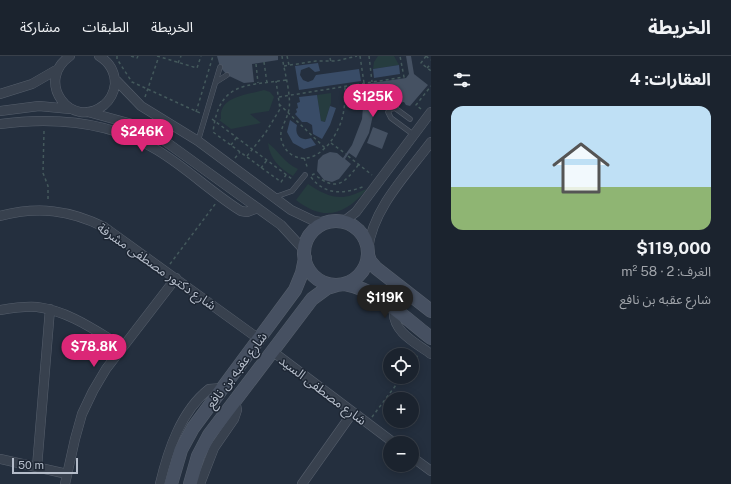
<!DOCTYPE html>
<html lang="ar">
<meta charset="utf-8">
<style>
body{margin:0;font-family:"Public Sans","Noto Sans Arabic",sans-serif;background:#282f3a;color:#f1f3f6;direction:rtl;height:100vh;display:flex;flex-direction:column;font-size:15px;white-space:nowrap}
*{box-sizing:border-box;margin:0}
p{font-size:13px;color:#a0a4aa}
.icon{flex:none;width:22px;height:22px;fill:none;stroke:currentColor;stroke-width:2;stroke-linecap:round;stroke-linejoin:round}
.map{position:relative;flex:1;overflow:hidden;direction:ltr}
.sheet{display:flex;flex-direction:column;background:#1b232e;width:300px}
.sheet>*{flex:none}
.controls{position:absolute;left:383px;top:292px;display:grid;gap:8px}
.controls a{display:grid;place-items:center;width:36px;height:36px;border-radius:50%;background:#1b232e;box-shadow:0 2px 10px #0003,0 0 0 1px #39404a;font-size:20px}
.scale{position:absolute;left:12px;bottom:10px;width:66px;box-sizing:border-box;padding-left:4px;border:2px solid #b4bcc9;border-top:0;font-size:11px;line-height:14px;white-space:nowrap;color:#b4bcc9;-webkit-text-stroke:3px #1d2633;paint-order:stroke}
.price{position:absolute;translate:-50% -34px;padding:0 9px;border-radius:14px;background:#db2777;color:#fff;font-size:13px;line-height:26px;filter:drop-shadow(0 1px 2px #0008)}
.price::after{content:'';position:absolute;left:50%;top:24px;width:12px;height:9px;margin-left:-6px;background:inherit;clip-path:polygon(0 0,100% 0,50% 100%)}
.price.on{background:#222;color:#fff}
ul{padding:0;list-style:none}
li{display:grid;align-content:center;gap:8px;height:212px;padding:0 20px}
li+li{border-top:1px solid #39404a}
li span{display:grid;place-items:center;height:124px;border-radius:12px;color:#555}
li>.icon{margin-inline-start:auto}
span .icon{width:72px;height:72px;fill:#fffc;stroke-width:1}
li b{font-size:17px}
h2{display:flex;justify-content:space-between;align-items:center;height:48px;padding:0 20px;font-size:17px}
header{display:flex;align-items:center;gap:24px;box-sizing:border-box;height:56px;padding:0 20px;background:#1b232e;border-bottom:1px solid #39404a}
header strong{font-size:19px}
nav{display:flex;gap:22px;margin-inline-start:auto;font-size:14px}
main{display:flex;flex:1;min-height:0}
.map>svg:first-child{display:block}
.green{fill:#263c3f}
.water{fill:#394c67}
.building{fill:#455162}
.lines{fill:none;stroke-linecap:round;stroke-linejoin:round}
.lane-casing{stroke:#565f6c;stroke-width:5.5}
.street-casing{stroke:#565f6c;stroke-width:10}
.secondary-casing{stroke:#565f6c;stroke-width:14}
.path{stroke:#44595c;stroke-width:1.5;stroke-dasharray:3 3;stroke-linecap:butt}
.lane{stroke:#38414e;stroke-width:4.5}
.street{stroke:#38414e;stroke-width:9}
.secondary{stroke:#465061;stroke-width:13}
.labels{text-anchor:middle;stroke-width:3;stroke-linejoin:round;paint-order:stroke}
.street-label{font-size:13px;fill:#b4bcc9;stroke:#1d2633}
</style>
<header>
<strong>الخريطة</strong>
<nav><a>الخريطة</a><a>الطبقات</a><a>مشاركة</a></nav>
</header>
<main>
<section class="sheet">
<h2>العقارات: 4<svg class="icon" aria-label="filters" viewBox="0 0 24 24"><path d="M4 7h16M4 17h16"/><circle cx="9" cy="7" r="2"/><circle cx="15" cy="17" r="2"/></svg></h2>
<ul>
<li><span style="background:linear-gradient(#bfe0f5 65%,#8fb573 0)"><svg class="icon" aria-label="home" viewBox="0 0 24 24"><path d="M3 11l9-7 9 7M6 9v11h12V9"/></svg></span><div><b>$119,000</b><p>الغرف: 2 · 58 m²</p><p>شارع عقبه بن نافع</p></div></li>
</ul>
</section>
<div class="map">
<svg width="431" height="428" viewBox="0 0 431 428">
<rect width="100%" height="100%" fill="#242f3e"/>
<!-- green -->
<path class="green" d="M378,0H394L399,9L373,13L374,6Z
M264,34L270,36L274,41L269,55L250,58L261,67L231,73L219,64L221,63C218,40 248,39 264,34Z
M331,37V47L325,66L321,65L317,39Z
M268,87C279,95 284,107 298,113L293,120C279,112 270,103 268,87Z
M308,128C322,137 335,145 352,139C357,138 362,134 367,133C345,159 324,166 296,144Z"/>
<!-- water -->
<path class="water" d="M318,7L320,15L315,16L309,11L301,14L300,19L303,24L308,26L313,24L316,19L359,13L361,25L299,34L295,10Z
M399,9L400,18L374,22L373,13Z
M317,39L321,65L325,66L330,50L336,52L330,69L322,83L313,78L312,69L307,66H302L295,58L297,56L296,53L298,52L297,47L300,46L299,41Z
M290,64L297,69C294,79 301,86 311,82L316,89L304,93L293,87L287,76Z"/>
<!-- building -->
<path class="building" d="M217,0H278V4L252,8L254,26L244,27L227,19L220,11Z
M406,0H411L414,18L428,29L410,50L406,49L404,46L375,50L369,77L356,102L349,97L345,103L351,108L339,123L332,126L324,124L317,115L318,104L323,99L330,96L337,97L343,102L352,89L362,63L364,39H366L365,28L406,22L409,18Z
M373,71L388,77L382,93L367,87Z"/>
<g class="lines">
<!-- lane casing -->
<g class="lane-casing">
<path id="lane" d="M216,26L227,19
M410,63L395,52L391,53L388,56L391,62L414,79
M198,85L220,11
M275,141L292,135L305,119"/>
</g>
<!-- street casing -->
<g class="street-casing">
<path id="street" d="M70,0C34,25 71,75 104,49C110,44 114,36 115,28C115,16 109,6 99,0
M115,23L141,50L198,85L291,154L314,165L327,167
M0,38L32,28L58,13
M0,55L39,50L70,53
M88,56L132,68L162,83L281,169L305,195
M0,68C54,61 109,65 157,94C187,112 212,137 241,155L247,156L258,152
M0,160C38,150 70,154 104,171L259,283
M343,166L356,156L431,56
M368,193C373,152 407,118 431,86
M0,254C12,252 25,250 37,251C69,255 96,275 123,291
M394,254C392,276 416,287 431,298
M272,295L394,387
M412,401L431,415
M0,403L67,418
M37,411L50,253
M65,428L75,383L82,358L93,335L106,313L176,222
M160,428C168,394 181,355 209,333L222,332
M200,428L214,392L234,363L237,354L235,344
M302,428L353,356"/>
</g>
<!-- secondary casing -->
<g class="secondary-casing">
<path id="secondary" d="M304 197a32 32 0 1 1 64 0a32 32 0 1 1-64 0Z
M368,199L370,205L376,212L431,255
M345,228C378,234 405,262 431,282
M171,428L181,394L193,372L295,234L302,217L305,202
M190,428L198,400L209,379L312,243L327,232L337,229"/>
</g>
<!-- path -->
<path class="path" d="M117,0V3L132,26L200,57
M131,0L137,2L138,0
M157,0L197,12L201,0
M282,0C284,15 293,44 288,57C285,68 278,75 282,86C284,92 288,97 294,100C313,109 331,89 338,73C345,59 345,45 345,31
M287,0L289,9
M360,0L364,27
M369,0L372,26
M426,0L421,7L431,15
M426,0L431,4
M330,2L331,6
M264,6L267,27
M178,7L181,0
M256,8L258,27
M284,10L316,5H336L357,0
M427,12L431,8
M286,24C244,30 219,26 213,76L281,126L286,119
M345,37L364,31L345,36
M145,41L159,0
M279,41L404,21L400,0
M279,48L325,92
M421,53L416,49L431,30
M196,56L213,0
M212,63L292,123
M44,75L43,117L48,130V146
M331,87L346,98
M231,89L237,81
M247,100L266,76L280,53L276,25
M348,100L372,119
M235,102L240,96
M304,102L308,113
M261,112L267,104
M312,119L314,118C336,136 344,128 359,108
M311,121C325,140 345,138 365,130
M170,208L216,147
M412,307L418,299
M372,361L402,321"/>
<!-- lane -->
<use href="#lane" class="lane"/>
<!-- street -->
<use href="#street" class="street"/>
<!-- secondary -->
<use href="#secondary" class="secondary"/>
</g>
<g class="labels">
<!-- street labels -->
<g class="street-label">
<text transform="translate(157 210) rotate(35)" y="5">شارع دكتور مصطفى مشرفة</text>
<text transform="translate(236 314) rotate(-53)" y="5">شارع عقبه بن نافع</text>
<text transform="translate(323 334) rotate(37)" y="5">شارع مصطفى السيد</text>
</g>
</g>
</svg>
<div class="controls">
<a><svg class="icon" aria-label="locate" viewBox="0 0 24 24"><circle cx="12" cy="12" r="6"/><path d="M12 2v4M12 18v4M2 12h4M18 12h4"/></svg></a>
<a>+</a>
<a>−</a>
</div>
<div class="scale">50 m</div>
<b class="price" style="left:373px;top:62px">$125K</b>
<b class="price" style="left:142px;top:97px">$246K</b>
<b class="price on" style="left:385px;top:263px">$119K</b>
<b class="price" style="left:94px;top:312px">$78.8K</b>
</div>
</main>
